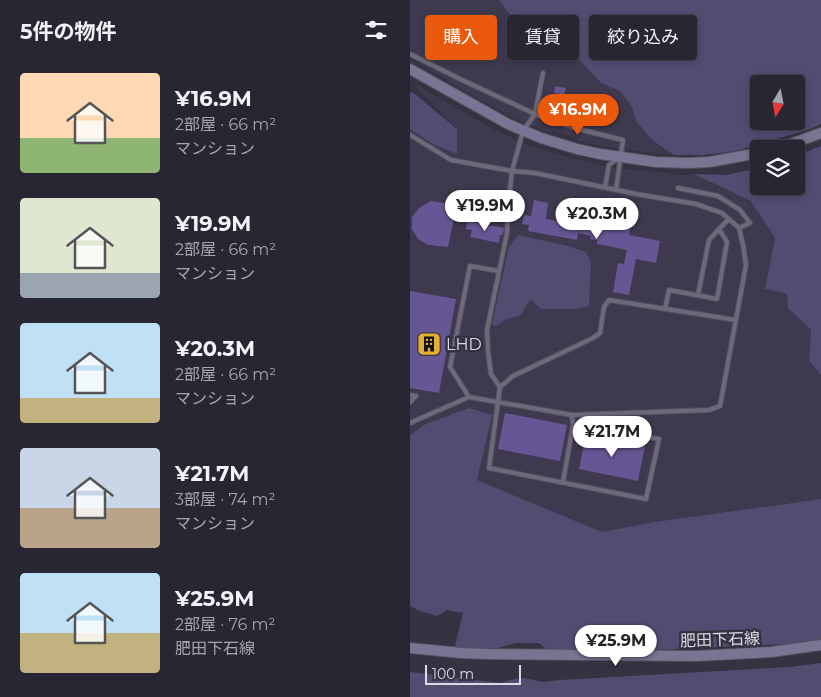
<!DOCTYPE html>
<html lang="ja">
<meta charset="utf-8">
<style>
body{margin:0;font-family:Montserrat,"Noto Sans JP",sans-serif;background:#302e3a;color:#f1f3f6;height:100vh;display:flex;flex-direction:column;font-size:19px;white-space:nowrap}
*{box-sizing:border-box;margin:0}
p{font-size:16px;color:#a5a5ac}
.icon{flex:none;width:28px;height:28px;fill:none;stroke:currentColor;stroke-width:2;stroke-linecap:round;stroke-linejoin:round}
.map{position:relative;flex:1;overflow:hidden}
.details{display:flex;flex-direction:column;background:#282632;width:410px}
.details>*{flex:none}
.guide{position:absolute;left:15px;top:15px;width:320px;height:45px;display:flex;gap:10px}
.needle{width:32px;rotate:190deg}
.fabs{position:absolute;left:340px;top:75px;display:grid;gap:10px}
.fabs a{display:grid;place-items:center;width:55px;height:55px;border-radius:5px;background:#282632;box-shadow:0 2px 8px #0003,0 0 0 1px #44434d;font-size:25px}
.scale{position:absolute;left:15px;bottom:12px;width:96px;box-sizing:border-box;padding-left:5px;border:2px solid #dcdae4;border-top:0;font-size:14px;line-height:18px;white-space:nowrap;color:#dcdae4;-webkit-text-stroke:4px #353242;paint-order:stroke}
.price{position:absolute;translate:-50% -42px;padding:0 11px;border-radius:18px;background:#fff;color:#222;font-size:16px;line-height:32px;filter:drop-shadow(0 1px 2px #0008)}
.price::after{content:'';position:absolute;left:50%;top:30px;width:15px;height:11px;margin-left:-8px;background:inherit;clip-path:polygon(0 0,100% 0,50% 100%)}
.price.active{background:#ea580c;color:#fff}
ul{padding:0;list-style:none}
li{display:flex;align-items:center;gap:15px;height:125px;padding:0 20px}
li span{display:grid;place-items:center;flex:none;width:140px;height:100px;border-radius:5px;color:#555}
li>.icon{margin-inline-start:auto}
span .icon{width:60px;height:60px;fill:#fffc;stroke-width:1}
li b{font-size:21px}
h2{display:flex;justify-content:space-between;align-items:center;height:60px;padding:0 20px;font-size:21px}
.tag{padding:0 18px;border-radius:5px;background:#282632;box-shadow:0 2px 8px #0003,0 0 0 1px #44434d;font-size:18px;line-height:45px}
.tag.active{background:#ea580c;color:#fff}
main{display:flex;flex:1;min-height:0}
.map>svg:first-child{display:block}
.built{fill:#3e394f}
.green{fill:#544b71;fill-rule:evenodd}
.building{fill:#665794}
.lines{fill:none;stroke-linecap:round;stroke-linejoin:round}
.lane-casing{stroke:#52505d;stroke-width:6}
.secondary-casing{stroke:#52505d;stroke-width:12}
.lane{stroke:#6d697b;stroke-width:4}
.secondary{stroke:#7a7392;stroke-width:10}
.labels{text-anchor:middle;stroke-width:5;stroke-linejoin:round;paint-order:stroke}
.poi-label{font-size:16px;fill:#dcdae4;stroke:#353242;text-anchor:start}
.street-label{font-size:16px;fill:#dcdae4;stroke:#353242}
</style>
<main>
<section class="details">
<h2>5件の物件<svg class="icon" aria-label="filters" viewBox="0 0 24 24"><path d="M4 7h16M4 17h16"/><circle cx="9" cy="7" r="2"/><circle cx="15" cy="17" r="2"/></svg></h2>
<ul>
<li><span style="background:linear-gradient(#ffd9b3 65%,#8fb573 0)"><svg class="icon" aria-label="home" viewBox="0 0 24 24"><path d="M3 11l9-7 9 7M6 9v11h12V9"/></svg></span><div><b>¥16.9M</b><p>2部屋 · 66 m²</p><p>マンション</p></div></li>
<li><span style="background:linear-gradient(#dfe7d0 75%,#9aa5b1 0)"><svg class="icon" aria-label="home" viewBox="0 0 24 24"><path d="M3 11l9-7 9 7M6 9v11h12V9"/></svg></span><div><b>¥19.9M</b><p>2部屋 · 66 m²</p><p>マンション</p></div></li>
<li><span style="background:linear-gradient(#bfe0f5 75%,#c2b280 0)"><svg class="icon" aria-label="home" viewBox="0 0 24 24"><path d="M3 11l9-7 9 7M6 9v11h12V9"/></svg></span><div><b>¥20.3M</b><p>2部屋 · 66 m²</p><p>マンション</p></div></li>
<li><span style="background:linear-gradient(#c9d6e8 60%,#b9a48a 0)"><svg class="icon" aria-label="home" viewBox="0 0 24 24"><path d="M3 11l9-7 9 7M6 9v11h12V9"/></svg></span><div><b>¥21.7M</b><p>3部屋 · 74 m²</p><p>マンション</p></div></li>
<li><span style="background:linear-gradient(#bfe0f5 60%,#c2b280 0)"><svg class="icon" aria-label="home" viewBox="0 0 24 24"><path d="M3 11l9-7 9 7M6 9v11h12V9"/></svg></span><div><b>¥25.9M</b><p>2部屋 · 76 m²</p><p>肥田下石線</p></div></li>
</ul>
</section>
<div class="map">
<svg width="411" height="697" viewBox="0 0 411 697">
<rect width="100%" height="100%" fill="#353242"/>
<!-- built -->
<path class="built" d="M0,0H89L100,15L163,52L191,83L210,91L222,107L226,121L242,140L264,155L216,150L170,142L162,137L147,132H139L112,122L83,107L58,93L0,58Z
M0,81L85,130L117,145L150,155L194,166L225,170L253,172L263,175H275L284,174L341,201L365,238L355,289L377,294L378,308L401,330L399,360L411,375V499L244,522L192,532L67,480L81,415L16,424L0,435V129L23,144L47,154V129Z"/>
<!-- green -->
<path class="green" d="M89,0H411V124L400,129L326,151L293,155H264L242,140L226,121L222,107L210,91L191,83L163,53C160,53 155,55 152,54C126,49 104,21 89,0ZM349,84H386V121H349Z
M0,92L5,94L47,129V154L23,144L0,129Z
M411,146V375L399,360L401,330L378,308L377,294L355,289L365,238L341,201L284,174L316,175L349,168V186H386V156Z
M108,235L158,246L176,252L181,262L179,306L167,309H131L121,300L117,304L111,315L97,319L86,326L82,324L99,247Z
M59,408L82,415L67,480L192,532L244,522L411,499V641L399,643L244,650L139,651L129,643H106L73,652L44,650L53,613L37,610L27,616L10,611L0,606V435L16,424Z
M411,663V697H0V672L90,683L105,679L114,678L133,682L150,680L380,667Z"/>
<!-- building -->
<path class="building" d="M145,86L156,88L154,95L144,93Z
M139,94L145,95L143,106L137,104Z
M154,107L172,110L170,117L153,114Z
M124,200L138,203L136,219L154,222L157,206L172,209L169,224L183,227V223L220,229L219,235L250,241L246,263L226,259L219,295L203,292L208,263L214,264L217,250L187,244V240L180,239L181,236L168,233L167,240L118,231L119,225L112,224L114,215L121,216Z
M21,201L47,205L38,247L18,245L8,239L2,229V217L9,208Z
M57,221L94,228L93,235H90L89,243L60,237L62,230L56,229Z
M0,291L46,299L29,393L0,388Z
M95,413L157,425L150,461L88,449Z
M176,434L235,446L228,481L169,469Z"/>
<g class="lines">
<!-- lane casing -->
<g class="lane-casing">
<path id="lane" d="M0,54L50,79L125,114L168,129L213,140L206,190
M133,73L125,114L113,131L102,171L99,197L97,233L77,330L78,351L81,374L90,387L79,468L236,499L249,439L163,425
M0,135L41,160L102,171L125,173L226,194L286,204L312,213L329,228L333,245L336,265L310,406L299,410L162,415L59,397L0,423
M195,187L199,165L207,159
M268,188L308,196L330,210L340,223L329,228
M288,295L299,240L309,229
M255,309L259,290L307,299L317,242L309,229L319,219
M90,387L103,376L183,338L190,333L194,307L199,300L326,320
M0,395L6,396L0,402
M59,397L40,367L60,266L89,271
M153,482L163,425L162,415"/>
</g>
<!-- secondary casing -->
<g class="secondary-casing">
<path id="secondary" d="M0,69L98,124L131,138L167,149L190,154L246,162L279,163L299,162L349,153
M367,149L411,133
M0,648L51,653L79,654L286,656L361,652L411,645"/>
</g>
<!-- lane -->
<use href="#lane" class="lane"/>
<!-- secondary -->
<use href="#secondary" class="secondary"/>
</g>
<!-- icons -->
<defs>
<g id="building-square" transform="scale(1.25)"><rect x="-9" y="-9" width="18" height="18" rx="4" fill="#e2af34" stroke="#353242"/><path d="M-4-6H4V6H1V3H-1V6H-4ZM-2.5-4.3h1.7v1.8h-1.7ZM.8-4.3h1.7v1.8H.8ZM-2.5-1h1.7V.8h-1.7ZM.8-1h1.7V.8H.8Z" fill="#111"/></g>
</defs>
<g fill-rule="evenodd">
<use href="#building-square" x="19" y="344"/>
</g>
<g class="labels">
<!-- poi labels -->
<g class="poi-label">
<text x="36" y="350">LHD</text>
</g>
<!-- street labels -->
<g class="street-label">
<text transform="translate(310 639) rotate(-2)" y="6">肥田下石線</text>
</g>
</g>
</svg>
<div class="fabs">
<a><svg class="needle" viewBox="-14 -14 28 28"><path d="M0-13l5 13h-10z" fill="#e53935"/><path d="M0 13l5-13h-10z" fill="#a5a5ac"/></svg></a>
<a><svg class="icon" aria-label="layers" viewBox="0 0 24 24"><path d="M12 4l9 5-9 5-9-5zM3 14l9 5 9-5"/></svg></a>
</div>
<div class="scale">100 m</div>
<b class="price active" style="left:168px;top:136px">¥16.9M</b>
<b class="price" style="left:75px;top:232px">¥19.9M</b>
<b class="price" style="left:187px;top:240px">¥20.3M</b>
<b class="price" style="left:202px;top:458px">¥21.7M</b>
<b class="price" style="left:206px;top:667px">¥25.9M</b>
<div class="guide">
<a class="tag active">購入</a>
<a class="tag">賃貸</a>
<a class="tag">絞り込み</a>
</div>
</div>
</main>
